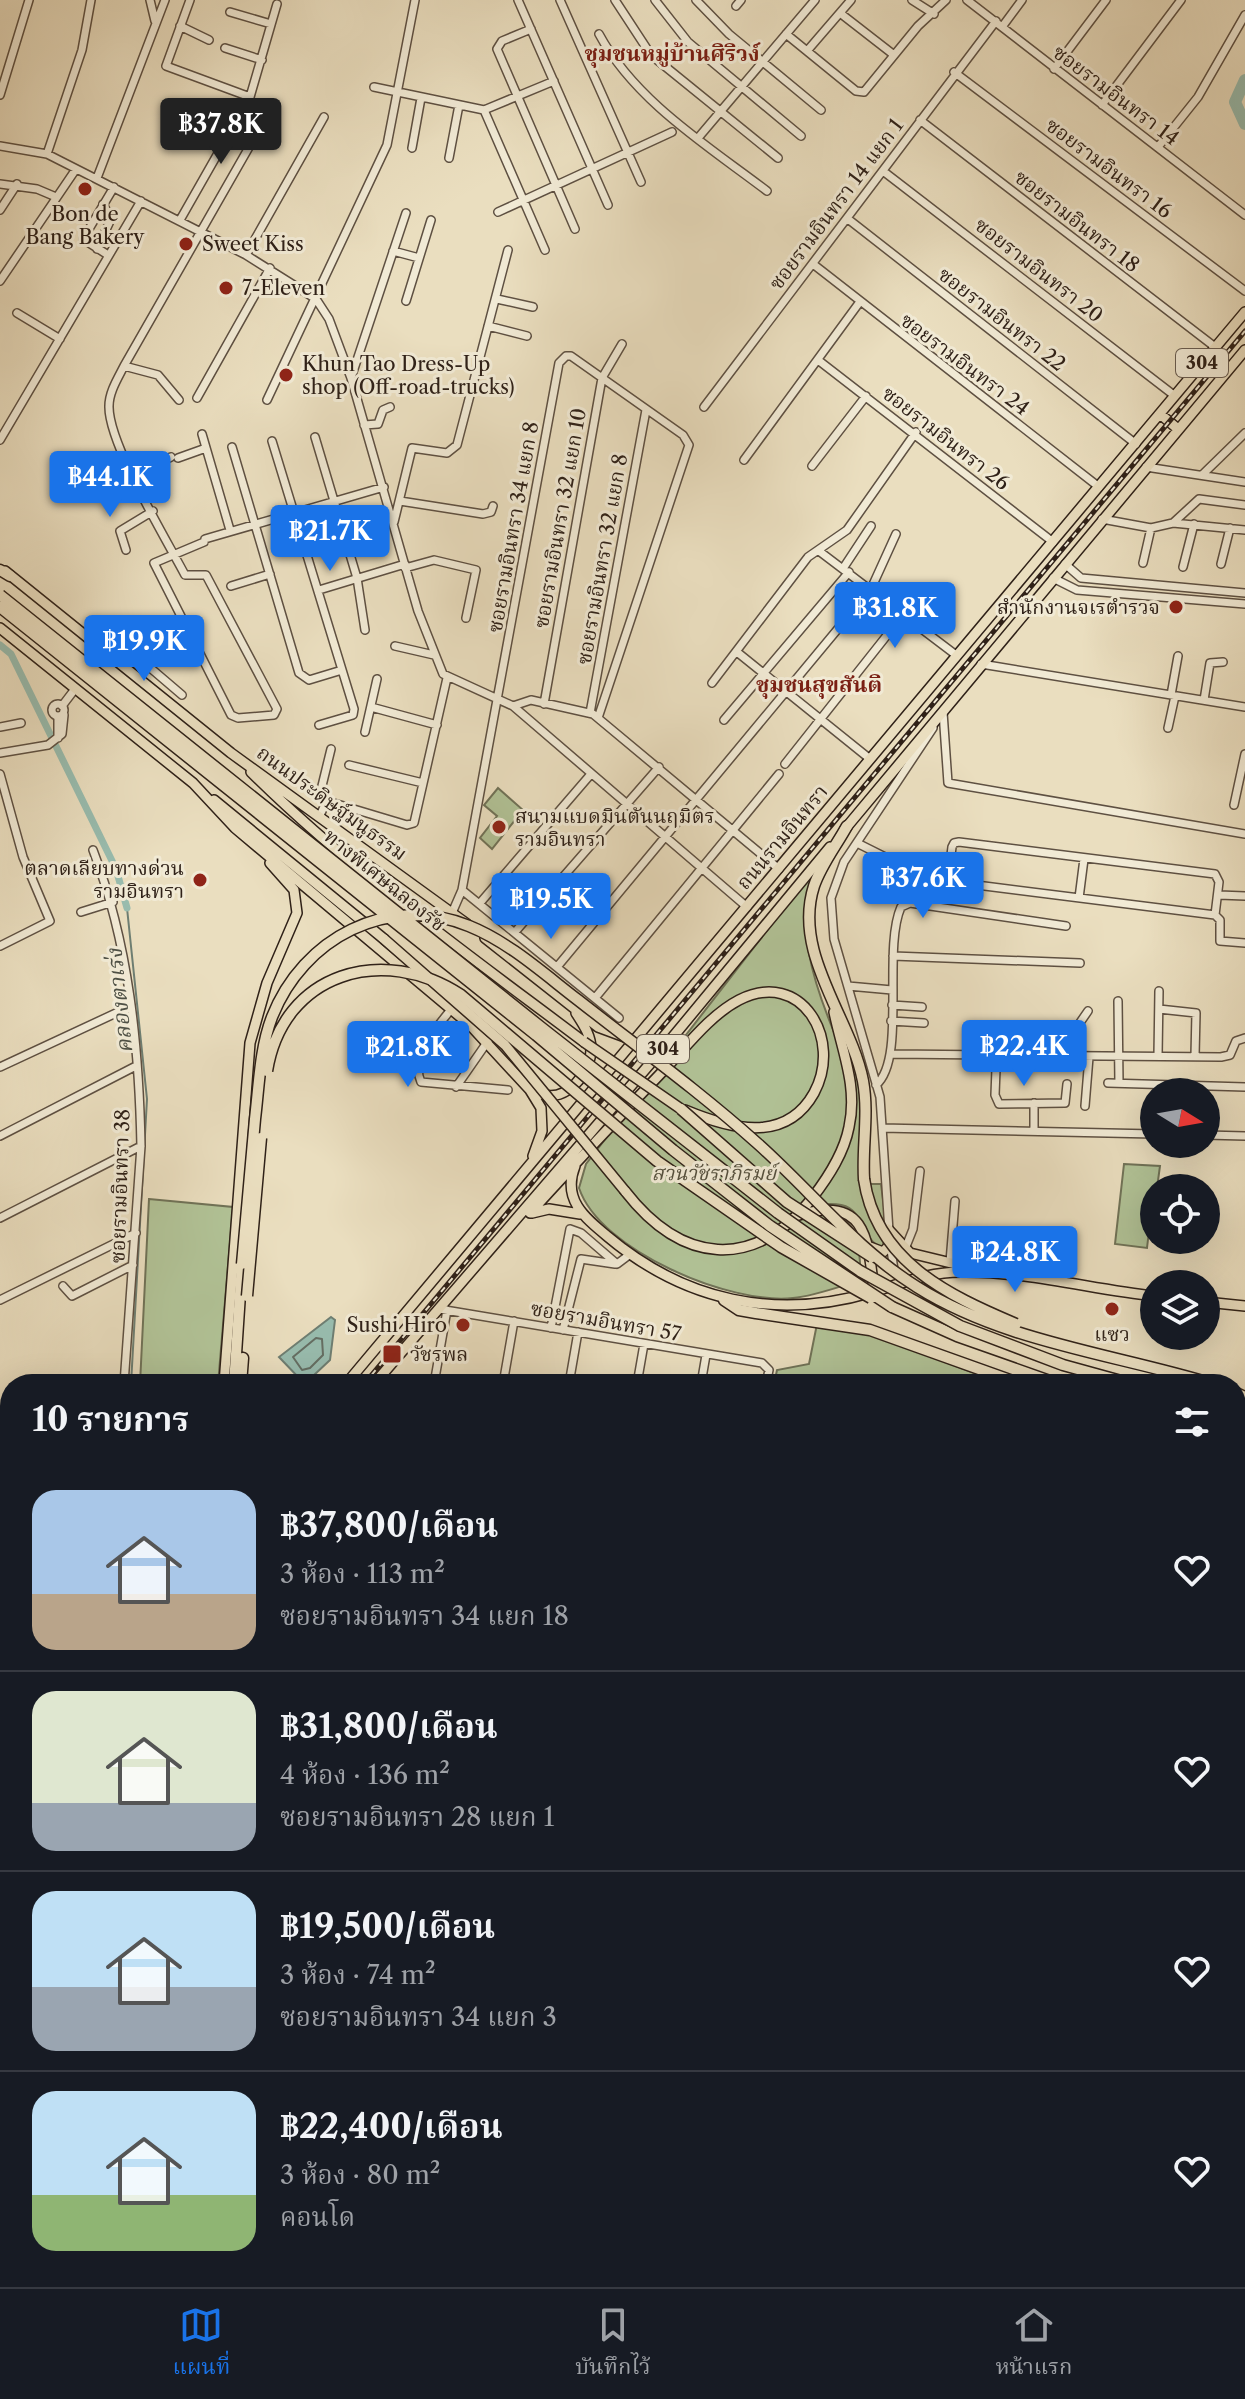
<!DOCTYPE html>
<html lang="th">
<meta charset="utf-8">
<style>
body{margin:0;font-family:"Libre Caslon Text","Noto Serif Thai",serif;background:#242831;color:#f1f3f6;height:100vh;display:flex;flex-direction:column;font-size:30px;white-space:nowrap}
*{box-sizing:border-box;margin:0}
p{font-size:26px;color:#9ea1a6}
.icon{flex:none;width:44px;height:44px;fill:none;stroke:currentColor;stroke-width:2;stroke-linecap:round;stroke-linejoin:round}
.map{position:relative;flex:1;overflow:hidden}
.side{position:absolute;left:0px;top:1374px;width:1246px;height:914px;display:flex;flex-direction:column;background:#171b24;border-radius:32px 32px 0 0;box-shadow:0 8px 32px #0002}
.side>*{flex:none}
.needle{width:52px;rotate:101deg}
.tools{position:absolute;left:1140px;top:1078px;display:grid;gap:16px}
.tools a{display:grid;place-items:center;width:80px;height:80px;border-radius:50%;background:#171b24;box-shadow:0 8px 32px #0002;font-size:40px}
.price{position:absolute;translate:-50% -68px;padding:0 18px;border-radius:8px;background:#1a73e8;color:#fff;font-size:26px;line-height:52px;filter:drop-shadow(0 2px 4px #0008)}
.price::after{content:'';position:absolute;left:50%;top:48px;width:24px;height:18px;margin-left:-12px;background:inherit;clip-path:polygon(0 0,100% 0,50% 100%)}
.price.selected{background:#222;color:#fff}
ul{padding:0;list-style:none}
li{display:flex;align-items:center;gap:24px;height:200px;padding:0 32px}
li+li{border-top:2px solid #363941}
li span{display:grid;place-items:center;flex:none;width:224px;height:160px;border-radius:24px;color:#555}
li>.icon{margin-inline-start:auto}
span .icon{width:96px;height:96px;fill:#fffc;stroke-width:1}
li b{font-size:34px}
h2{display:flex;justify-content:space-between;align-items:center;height:96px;padding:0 32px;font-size:34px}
.dock{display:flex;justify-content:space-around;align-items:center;height:112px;border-top:2px solid #363941;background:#171b24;font-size:22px;color:#9ea1a6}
.dock a{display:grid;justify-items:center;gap:4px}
.dock .selected{color:#1a73e8}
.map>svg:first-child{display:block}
.green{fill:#b1c296;stroke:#707257;stroke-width:2}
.water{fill:#98bcae;stroke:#6e7e72;stroke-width:2}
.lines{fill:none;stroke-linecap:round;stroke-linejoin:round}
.shore{stroke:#646e63;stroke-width:2}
.stream{stroke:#6e7e72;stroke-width:2}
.canal{stroke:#98bcae;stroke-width:7}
.river{stroke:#98bcae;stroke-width:12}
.minor-casing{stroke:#5e5042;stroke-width:10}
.major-casing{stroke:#2f2118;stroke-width:12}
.highway-casing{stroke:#2f2118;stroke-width:13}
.minor{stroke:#f1ead5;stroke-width:7}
.major{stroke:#eadebf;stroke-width:9}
.highway{stroke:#eadebf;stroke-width:10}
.rail-casing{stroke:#2f2118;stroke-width:5}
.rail{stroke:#f1ead5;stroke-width:2;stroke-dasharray:6;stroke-linecap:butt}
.major-bridge-casing{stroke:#2f2118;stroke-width:12;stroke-linecap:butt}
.highway-bridge-casing{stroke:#2f2118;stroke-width:13;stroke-linecap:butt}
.major-bridge{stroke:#eadebf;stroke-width:9}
.highway-bridge{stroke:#eadebf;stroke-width:10}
.poi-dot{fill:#8f2418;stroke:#f1ead5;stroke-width:3}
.labels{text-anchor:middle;stroke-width:6;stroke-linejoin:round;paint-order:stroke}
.shield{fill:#f1ead5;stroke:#695d51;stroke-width:2}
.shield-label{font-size:18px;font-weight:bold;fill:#2f2118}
.street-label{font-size:20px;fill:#2f2118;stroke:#f1ead5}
.poi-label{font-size:20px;fill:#2f2118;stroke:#f1ead5;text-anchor:start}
.park-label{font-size:20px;font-style:italic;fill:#56513e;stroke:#f1ead5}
.neighbourhood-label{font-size:22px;font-weight:bold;fill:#7a1f14;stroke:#f1ead5}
.water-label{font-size:22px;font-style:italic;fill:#4e5045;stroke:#f1ead5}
</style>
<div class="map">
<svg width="1245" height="2287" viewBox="0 0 1245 2287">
<rect width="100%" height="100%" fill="#eadebf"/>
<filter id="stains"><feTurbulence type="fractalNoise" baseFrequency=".0025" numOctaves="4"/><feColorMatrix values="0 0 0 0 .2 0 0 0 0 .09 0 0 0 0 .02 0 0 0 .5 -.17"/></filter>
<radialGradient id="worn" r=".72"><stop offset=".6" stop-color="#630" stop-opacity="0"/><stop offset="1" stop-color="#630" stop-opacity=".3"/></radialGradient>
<!-- green -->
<path class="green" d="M498,788L523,810L492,849L480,838L497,816L484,805Z
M813,871C796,927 812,979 834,1032C840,1048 856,1063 859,1080C867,1114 860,1151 860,1184H881L887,1230L884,1246L879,1247C852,1228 869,1198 817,1205C859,1220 858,1235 861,1276L858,1281C838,1287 814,1296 793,1298C731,1305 600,1251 579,1188L586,1164Z
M1124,1164L1160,1166L1157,1188H1154L1147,1248L1115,1244Z
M149,1199L233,1207L218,1384H140Z
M817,1324L875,1335L1003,1384H774L777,1370L809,1364Z"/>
<!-- water -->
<path class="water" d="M331,1317L335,1320L330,1360L313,1376L299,1378L279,1357Z"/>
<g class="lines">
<!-- shore -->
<path class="shore" d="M316,1338L322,1339L323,1355L310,1368L302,1370L293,1357Z"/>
<!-- stream -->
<path class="stream" d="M127,908L147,1099L131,1384
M1236,2151L1245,2150"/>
<!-- canal -->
<path class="canal" d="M0,645L11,654L116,869L127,908
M1236,1670L1245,1672
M9,1834L10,1835"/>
<!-- river -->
<path class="river" d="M1245,80L1235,102L1245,124"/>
<!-- minor casing -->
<g class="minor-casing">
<path id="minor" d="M150,0L155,21
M190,0L166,66L250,97
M518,0L608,205
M560,0L641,182
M615,0L651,55L778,158
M655,0L688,42L801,136
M696,0L729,34L821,110
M912,0L934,14
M967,0L1245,215
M736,6L741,0
M230,12L271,24
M840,13L894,55
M180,26L209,40
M1002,27L1022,0
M531,29L502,41L497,49L575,229
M599,34C635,101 708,146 767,191
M786,34L856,91L864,92L918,26L946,0
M225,48L262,60
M807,51L851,0
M1054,69L1106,0
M954,72L1245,291
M374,87L484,110L554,81
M0,95L29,0
M1102,105L1181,0
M484,110L545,250
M920,120L1215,347
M698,138L815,0
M0,146L47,154L246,255L316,299L329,319L351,378L418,611L443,674L513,706L747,907
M1158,147L1198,97L1245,15
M412,148L421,98
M47,154L82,50L91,0
M449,158L459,105
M883,171L1175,396
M97,178L165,0
M0,184L37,189L56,197
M0,210L17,184
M498,212L672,132
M848,219L1136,444
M180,220L250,97L277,4
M97,249L111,219L103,204
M393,251L419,258
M108,255L83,239L114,187
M246,255L324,117
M813,264L1099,487
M0,281L76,169
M497,299L533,307
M406,301L431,220
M17,313L60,339
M488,326L527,336
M818,360L1053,542
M124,366L158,375L179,400
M351,378L406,213
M197,398L270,268
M267,400L387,145L415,0
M704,407L996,21
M364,425L378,424L383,410L390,407
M202,434L230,530
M315,437L357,578L365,630
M0,440L141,201
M272,441L354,709L353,715L319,725
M232,447L299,673L309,680L342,670
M178,458L206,448
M744,460L859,303
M812,466L866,396
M1146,467L1245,482
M134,475L171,457
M1202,475L1245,433
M400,501L483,514L491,512L493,506
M1102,519L1151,528L1173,523L1245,530
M394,522L412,448L447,453L457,445L508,250
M1173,523L1199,499L1245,505
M205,539L384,487
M204,542L154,563L231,715L238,718L274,715L277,709L206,575H185C166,539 108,443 109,406C109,392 118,378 124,366L268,114
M126,550L120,531L153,511
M819,551L956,655
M1143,563L1151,528
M1065,564L1081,578L1245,593
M1221,564L1230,528
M844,567L871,526
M1183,567L1194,524
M405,568L434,560L476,570L466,618
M1053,578L1077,590L1245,604
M231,586L270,574
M319,590L405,564
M395,646L434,655
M127,648L182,695
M737,652L870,759
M116,661L143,627
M981,664L1245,707
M712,683L808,557L847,530L916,432
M1171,695L1178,656
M1204,700L1210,663L1223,662
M52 710a6 6 0 1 1 12 0a6 6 0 1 1-12 0Z
M544,704L602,378L622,344
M62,706L75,689
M513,706L531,700L593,714L779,869
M371,707L437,725
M943,712L948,783L1245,834
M590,713L646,410
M724,720L849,572
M0,727L21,723
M1168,728L1175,696
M365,732L377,679
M58,738V717
M0,753L48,745L62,734L64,715
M785,764L903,615
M349,765L423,783
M0,774L23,857L50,921L0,946
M327,801L320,794L331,749
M1234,805L1245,754
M320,815L327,801L407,825L414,823L447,678
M857,843L899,864L950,865
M93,850C129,944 139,1046 141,1146L124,1384
M462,890L619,1018
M1219,895L1245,896
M1079,898L1084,859
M480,903L591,774
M81,912L113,902
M452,913L462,890L559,363L566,356H571L683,435L689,445L598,718
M1215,915L953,882L948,879L952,847L954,843L959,842L1215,874L1219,882L1215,915L1220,920V941L1245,943
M515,932L659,767
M893,956L1080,963
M557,967L871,589L896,534
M848,986L892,990
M595,998L779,774
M1118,1001L1119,1083
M892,1005L922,1007
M452,1008C438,1027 409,1055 421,1082L508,1090
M1159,1009L1196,1013L1195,1056
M891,1021L924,1023
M892,1054L1221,1057L1230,1055L1236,1041L1245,1038
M1158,1056L1159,991
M1070,1057L1077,1027L1088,1011
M0,1067L129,1007
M996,1069L995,1095L999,1104L1065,1103L1067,1084
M1108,1083L1245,1087
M876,1085C907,1059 882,950 901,907L910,903L1066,926
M456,1087L488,1041
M1085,1106L1089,1057
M882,1128L1154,1134
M1034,1131V1103
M1206,1135L1245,1136
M0,1136L136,1066
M0,1218L141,1146
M889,1231L880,1097L834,939L831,898L844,862L933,728
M890,1243L894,1270
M905,1249L913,1229L920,1171
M950,1262L955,1201
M63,1286L72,1296L133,1265
M0,1300L136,1233
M439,1309L762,1363L769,1370L766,1384
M551,1328L570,1229L581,1233L617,1264L629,1255
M563,1330L581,1259L615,1264
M434,1384L447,1310
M503,1384L514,1321
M569,1384L578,1332
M637,1384L644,1344
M701,1384L706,1355
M1236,1519H1245
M1236,1850L1245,1851
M0,1859L10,1864
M0,1927L10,1931
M1236,2013L1237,1942
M1236,2036H1245
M2,2087L10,2165
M1240,2159V2287
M20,2278V2287
M64,2278V2287
M110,2278V2287
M147,2278V2287
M185,2278V2287
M223,2278V2287
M261,2278V2287
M309,2278L311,2287
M977,2278H1007
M1052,2278L1082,2283L1089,2278
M1134,2278L1141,2286L1176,2287L1182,2278
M298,2285V2287
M498,2287V2278
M549,2287L550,2278
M601,2287V2280
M653,2287V2278
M703,2287V2279
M988,2287V2285"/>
</g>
<!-- major casing -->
<g class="major-casing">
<path id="major" d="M1160,414L1178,429
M5,571L231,753L467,924
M0,628L193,783L235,828L470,1025L530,1090L541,1108L542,1131L533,1156
M251,772C353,873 470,956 584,1042
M214,800L384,939
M845,829L1245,350
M485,938L598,1027L625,1037
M541,1094C566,1103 591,1073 591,1049C591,1035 583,1024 576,1013
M575,1166C562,1199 584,1217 607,1236C684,1301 775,1321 873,1292C903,1283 929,1272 961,1272C1025,1271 1091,1289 1154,1296
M625,1191C681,1263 753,1273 813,1197C829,1176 844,1153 849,1127C858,1087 842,1051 834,1012
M530,1213C574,1164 619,1117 664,1070C686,1047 710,1015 739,1000C802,968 843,1040 814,1093C785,1145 728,1128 685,1110
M532,1213L549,1209L580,1214
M799,1215C866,1195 868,1238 874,1292
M888,1229L910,1253L972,1268
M870,1247L883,1252L888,1247L890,1237
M1206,1302L1245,1306
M224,1384L250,1043L267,983L297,913L294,890L270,863
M346,1384L1245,312
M374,1384L667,1044L830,847
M0,1794L10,1782
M0,1829L10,1817"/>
</g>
<!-- highway casing -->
<g class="highway-casing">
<path id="highway" d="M0,570L10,576
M847,826C836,846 821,865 814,886C792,954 851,1018 863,1081C869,1114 862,1146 864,1179
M724,1300L739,1310L756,1313L870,1330L1021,1384
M892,1307L957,1336L1093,1384
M234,1384L242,1264
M241,1384L243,1358
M1236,1393L1245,1397
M1236,1420L1245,1424
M1236,1431L1245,1435"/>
</g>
<!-- minor -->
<use href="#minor" class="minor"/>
<!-- major -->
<use href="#major" class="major"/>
<!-- highway -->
<use href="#highway" class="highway"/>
<!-- rail casing -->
<g class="rail-casing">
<path id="rail" d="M364,1384L1245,331
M0,1816L10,1804"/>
</g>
<!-- rail -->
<use href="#rail" class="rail"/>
<!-- major-bridge casing -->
<g class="major-bridge-casing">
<path id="major-bridge" d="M384,939L505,1045L625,1191
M584,1042L681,1109"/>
</g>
<!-- highway-bridge casing -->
<g class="highway-bridge-casing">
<path id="highway-bridge" d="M0,595L542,1028L778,1213L860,1271L960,1326L1063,1365L1132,1384
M0,607L536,1035L673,1150L770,1226L892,1307
M267,1071C283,972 384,944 461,995L657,1161L781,1247L871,1298
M681,1109L787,1202L872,1257
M864,1179C876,1261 947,1295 1016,1324
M242,1264C246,1216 251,1168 255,1119C259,1086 260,1048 272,1017C303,938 388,893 469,926C509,942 544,974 578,1000C638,1047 700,1092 757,1143C810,1190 856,1249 917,1287C1004,1342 1115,1354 1213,1384
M247,1296L261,1138"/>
</g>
<!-- major-bridge -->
<use href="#major-bridge" class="major-bridge"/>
<!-- highway-bridge -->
<use href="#highway-bridge" class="highway-bridge"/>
</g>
<!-- markers -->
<g class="poi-dot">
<circle cx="85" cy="189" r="8"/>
<circle cx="186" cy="244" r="8"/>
<circle cx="226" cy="288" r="8"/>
<circle cx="286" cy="375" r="8"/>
<circle cx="1176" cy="607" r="8"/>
<circle cx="499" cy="827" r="8"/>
<circle cx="200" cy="880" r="8"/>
<circle cx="1112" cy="1309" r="8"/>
<circle cx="463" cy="1325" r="8"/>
<rect x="382" y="1344" width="20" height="20" rx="4"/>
</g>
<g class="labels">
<!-- shield labels -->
<g class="shield">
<rect x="1176" y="349" width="52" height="28" rx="6"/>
<rect x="637" y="1035" width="52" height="28" rx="6"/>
</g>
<g class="shield-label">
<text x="1202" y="369">304</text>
<text x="663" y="1055">304</text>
</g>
<!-- street labels -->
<g class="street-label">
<text transform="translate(1116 95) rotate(37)" y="7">ซอยรามอินทรา 14</text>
<text transform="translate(1109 168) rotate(37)" y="7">ซอยรามอินทรา 16</text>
<text transform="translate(836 204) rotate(-53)" y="7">ซอยรามอินทรา 14 แยก 1</text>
<text transform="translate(1077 221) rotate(38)" y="7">ซอยรามอินทรา 18</text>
<text transform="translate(1039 270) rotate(38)" y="7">ซอยรามอินทรา 20</text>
<text transform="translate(1002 319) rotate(38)" y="7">ซอยรามอินทรา 22</text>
<text transform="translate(965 364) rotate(37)" y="7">ซอยรามอินทรา 24</text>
<text transform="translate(946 438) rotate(38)" y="7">ซอยรามอินทรา 26</text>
<text transform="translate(560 518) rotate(-80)" y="7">ซอยรามอินทรา 32 แยก 10</text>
<text transform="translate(513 527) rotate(-80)" y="7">ซอยรามอินทรา 34 แยก 8</text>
<text transform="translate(602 559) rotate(-80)" y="7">ซอยรามอินทรา 32 แยก 8</text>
<text transform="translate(332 803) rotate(36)" y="7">ถนนประดิษฐ์มนูธรรม</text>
<text transform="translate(782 837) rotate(-50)" y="7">ถนนรามอินทรา</text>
<text transform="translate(385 880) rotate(39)" y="7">ทางพิเศษฉลองรัช</text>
<text transform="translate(120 1186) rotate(-88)" y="7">ซอยรามอินทรา 38</text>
<text transform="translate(606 1321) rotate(10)" y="7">ซอยรามอินทรา 57</text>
</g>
<!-- poi labels -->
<g class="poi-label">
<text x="85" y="221" text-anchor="middle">Bon de<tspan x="85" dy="23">Bang Bakery</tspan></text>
<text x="202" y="251">Sweet Kiss</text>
<text x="242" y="295">7-Eleven</text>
<text x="302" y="371">Khun Tao Dress-Up<tspan x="302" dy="23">shop (Off-road-trucks)</tspan></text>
<text x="1160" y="614" text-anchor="end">สำนักงานจเรตำรวจ</text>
<text x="515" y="823">สนามแบดมินตันนฤมิตร<tspan x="515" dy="23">รามอินทรา</tspan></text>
<text x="184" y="875" text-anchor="end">ตลาดเลียบทางด่วน<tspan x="184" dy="23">รามอินทรา</tspan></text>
<text x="447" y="1332" text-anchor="end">Sushi Hiro</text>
<text x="1112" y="1341" text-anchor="middle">แซว</text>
<text x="410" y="1361">วัชรพล</text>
</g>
<!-- park labels -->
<g class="park-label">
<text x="714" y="1180">สวนวัชราภิรมย์</text>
</g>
<!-- neighbourhood labels -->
<g class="neighbourhood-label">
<text x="672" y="61">ชุมชนหมู่บ้านศิริวง์</text>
<text x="819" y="692">ชุมชนสุขสันติ</text>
</g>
<!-- water labels -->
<g class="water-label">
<text transform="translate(119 1001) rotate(-96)" y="8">คลองตาเร่ง</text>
</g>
</g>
<rect width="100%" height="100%" filter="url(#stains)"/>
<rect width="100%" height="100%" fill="url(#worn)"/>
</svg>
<div class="tools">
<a><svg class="needle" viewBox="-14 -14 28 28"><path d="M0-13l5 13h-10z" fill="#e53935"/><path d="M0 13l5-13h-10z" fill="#9ea1a6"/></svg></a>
<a><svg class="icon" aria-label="locate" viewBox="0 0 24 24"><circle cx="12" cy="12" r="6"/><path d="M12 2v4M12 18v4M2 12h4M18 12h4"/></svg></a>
<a><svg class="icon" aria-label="layers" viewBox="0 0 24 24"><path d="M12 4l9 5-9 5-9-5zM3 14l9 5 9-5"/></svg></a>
</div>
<b class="price selected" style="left:221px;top:166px">฿37.8K</b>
<b class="price" style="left:110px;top:519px">฿44.1K</b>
<b class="price" style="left:330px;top:573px">฿21.7K</b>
<b class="price" style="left:895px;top:650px">฿31.8K</b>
<b class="price" style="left:144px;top:683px">฿19.9K</b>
<b class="price" style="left:923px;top:920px">฿37.6K</b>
<b class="price" style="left:551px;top:941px">฿19.5K</b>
<b class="price" style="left:1024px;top:1088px">฿22.4K</b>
<b class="price" style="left:408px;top:1089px">฿21.8K</b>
<b class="price" style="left:1015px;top:1294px">฿24.8K</b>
<section class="side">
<h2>10 รายการ<svg class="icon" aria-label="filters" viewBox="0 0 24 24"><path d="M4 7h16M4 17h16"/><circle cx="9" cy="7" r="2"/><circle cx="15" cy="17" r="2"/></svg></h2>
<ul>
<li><span style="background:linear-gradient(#a9c7e8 65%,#b9a48a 0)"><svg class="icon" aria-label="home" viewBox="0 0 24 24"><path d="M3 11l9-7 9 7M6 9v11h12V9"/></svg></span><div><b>฿37,800/เดือน</b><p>3 ห้อง · 113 m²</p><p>ซอยรามอินทรา 34 แยก 18</p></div><svg class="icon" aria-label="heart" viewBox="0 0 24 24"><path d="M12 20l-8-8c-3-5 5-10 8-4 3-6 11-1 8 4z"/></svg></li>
<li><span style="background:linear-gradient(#dfe7d0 70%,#9aa5b1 0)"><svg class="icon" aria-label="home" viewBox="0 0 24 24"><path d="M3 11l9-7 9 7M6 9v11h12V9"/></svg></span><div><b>฿31,800/เดือน</b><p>4 ห้อง · 136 m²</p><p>ซอยรามอินทรา 28 แยก 1</p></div><svg class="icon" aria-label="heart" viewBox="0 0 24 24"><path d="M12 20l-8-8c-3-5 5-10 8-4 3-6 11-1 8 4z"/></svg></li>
<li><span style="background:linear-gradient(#bfe0f5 60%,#9aa5b1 0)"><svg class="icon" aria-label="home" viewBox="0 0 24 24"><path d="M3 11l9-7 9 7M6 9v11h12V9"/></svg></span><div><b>฿19,500/เดือน</b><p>3 ห้อง · 74 m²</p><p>ซอยรามอินทรา 34 แยก 3</p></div><svg class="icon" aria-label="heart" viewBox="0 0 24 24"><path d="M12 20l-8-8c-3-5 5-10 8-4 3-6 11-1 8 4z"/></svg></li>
<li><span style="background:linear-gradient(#bfe0f5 65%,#8fb573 0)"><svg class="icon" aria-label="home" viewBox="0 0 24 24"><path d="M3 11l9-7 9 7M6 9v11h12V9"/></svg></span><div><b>฿22,400/เดือน</b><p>3 ห้อง · 80 m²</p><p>คอนโด</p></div><svg class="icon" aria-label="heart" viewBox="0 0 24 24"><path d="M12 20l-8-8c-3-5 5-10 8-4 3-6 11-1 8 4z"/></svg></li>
</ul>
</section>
</div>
<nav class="dock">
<a class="selected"><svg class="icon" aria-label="map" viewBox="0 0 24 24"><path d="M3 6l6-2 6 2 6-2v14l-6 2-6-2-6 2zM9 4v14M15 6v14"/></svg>แผนที่</a>
<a><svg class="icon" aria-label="saved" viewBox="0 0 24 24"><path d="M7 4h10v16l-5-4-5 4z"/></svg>บันทึกไว้</a>
<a><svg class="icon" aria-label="home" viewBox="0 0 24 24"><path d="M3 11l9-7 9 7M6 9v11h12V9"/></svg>หน้าแรก</a>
</nav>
